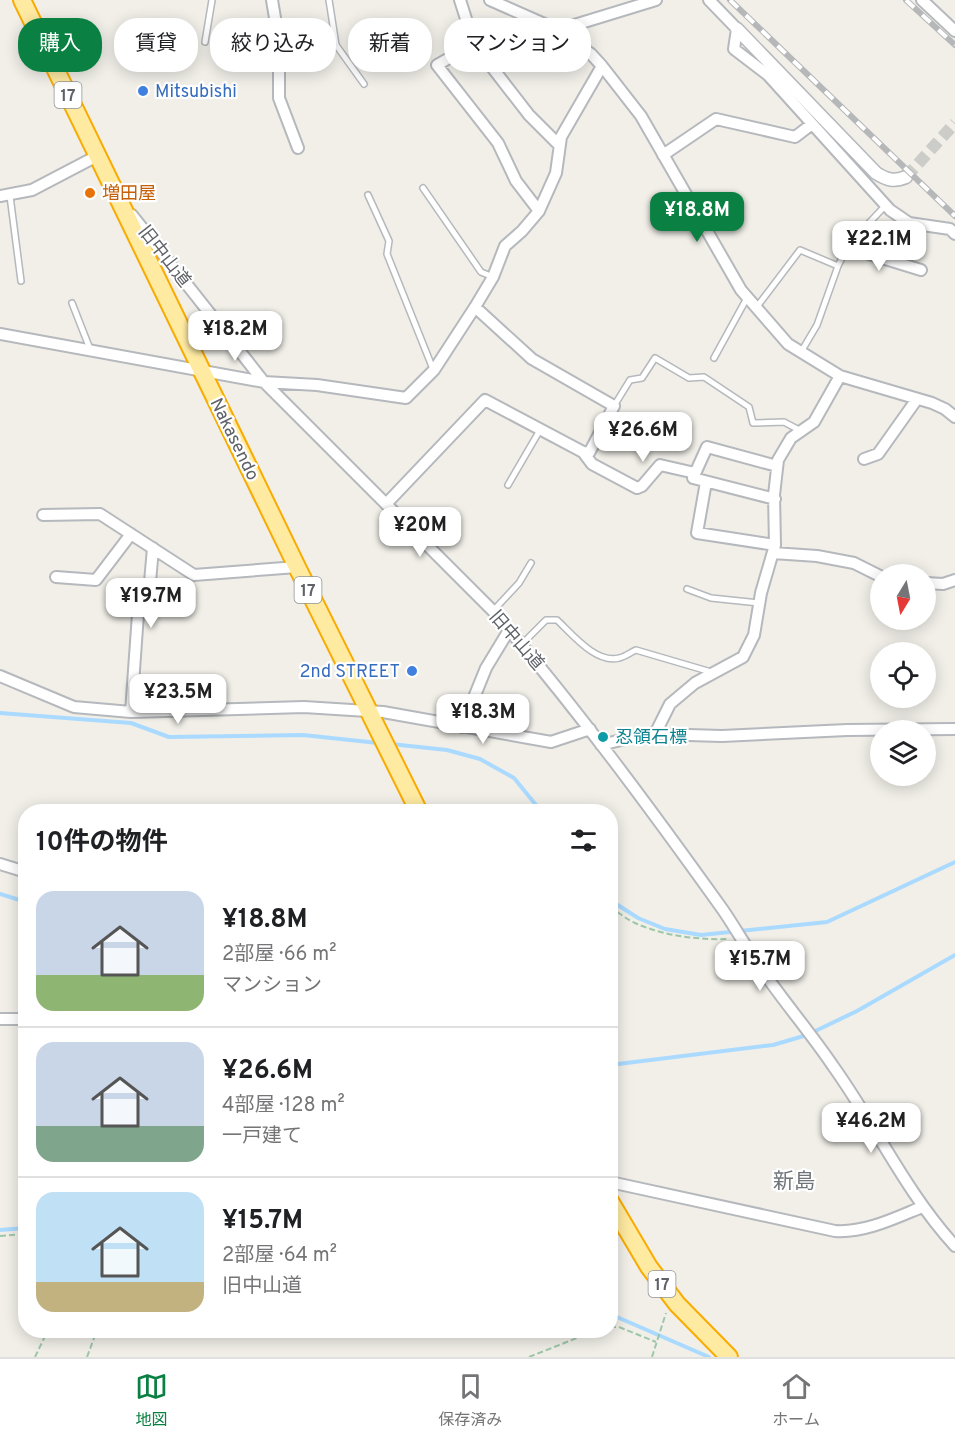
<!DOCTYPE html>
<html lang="ja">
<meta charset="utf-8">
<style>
body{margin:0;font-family:Overpass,"Noto Sans JP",sans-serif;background:#f6f6f6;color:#202124;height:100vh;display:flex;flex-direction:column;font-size:22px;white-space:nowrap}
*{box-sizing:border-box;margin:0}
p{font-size:20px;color:#757577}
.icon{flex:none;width:33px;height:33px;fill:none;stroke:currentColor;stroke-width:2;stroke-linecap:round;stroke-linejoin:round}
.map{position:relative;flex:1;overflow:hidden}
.panel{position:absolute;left:18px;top:804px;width:600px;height:534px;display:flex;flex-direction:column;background:#fff;border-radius:24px;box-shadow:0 3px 15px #0003}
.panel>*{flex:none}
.hud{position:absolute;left:18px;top:18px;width:600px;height:54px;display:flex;gap:12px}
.needle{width:39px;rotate:190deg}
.tools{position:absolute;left:870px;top:564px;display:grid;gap:12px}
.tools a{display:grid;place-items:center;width:66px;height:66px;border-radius:50%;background:#fff;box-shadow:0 3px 15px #0003;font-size:30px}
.price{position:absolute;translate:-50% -51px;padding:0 14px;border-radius:12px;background:#fff;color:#222;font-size:20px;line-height:39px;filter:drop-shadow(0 2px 3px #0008)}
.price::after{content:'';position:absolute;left:50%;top:36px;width:18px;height:14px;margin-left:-9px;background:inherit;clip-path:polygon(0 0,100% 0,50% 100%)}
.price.active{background:#0b8043;color:#fff}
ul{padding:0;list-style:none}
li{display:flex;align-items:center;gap:18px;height:150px;padding:0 18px}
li+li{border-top:2px solid #e0e0e0}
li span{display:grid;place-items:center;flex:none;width:168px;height:120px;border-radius:18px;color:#555}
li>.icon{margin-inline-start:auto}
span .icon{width:72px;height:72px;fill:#fffc;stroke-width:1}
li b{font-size:26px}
h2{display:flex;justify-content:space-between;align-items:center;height:72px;padding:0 18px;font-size:26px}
.pill{padding:0 21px;border-radius:24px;background:#fff;box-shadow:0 3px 15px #0003;font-size:21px;line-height:54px}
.pill.active{background:#0b8043;color:#fff}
.tabs{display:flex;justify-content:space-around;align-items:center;height:84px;border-top:2px solid #e0e0e0;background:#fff;font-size:16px;color:#757577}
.tabs a{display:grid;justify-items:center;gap:3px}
.tabs .active{color:#0b8043}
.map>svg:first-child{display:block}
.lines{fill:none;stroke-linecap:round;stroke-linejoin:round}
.stream{stroke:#aadaff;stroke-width:4}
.tertiary-tunnel{stroke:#ccccc8;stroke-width:12;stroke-dasharray:12 6;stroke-linecap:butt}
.service-casing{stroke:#b5b8bc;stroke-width:8}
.minor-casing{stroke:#b5b8bc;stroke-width:14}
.tertiary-casing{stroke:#b5b8bc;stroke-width:15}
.trunk-casing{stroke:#f9ab00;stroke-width:20}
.path{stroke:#9cc7a9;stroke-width:2;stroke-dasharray:6 3;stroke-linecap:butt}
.service{stroke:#fff;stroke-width:5}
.minor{stroke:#fff;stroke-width:10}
.tertiary{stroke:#fff;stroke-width:12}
.trunk{stroke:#feeaa1;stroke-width:16}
.rail-casing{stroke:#b6b7b8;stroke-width:6}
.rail{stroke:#fff;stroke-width:4;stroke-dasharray:11;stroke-linecap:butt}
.shop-dot{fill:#3f7fe0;stroke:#fff;stroke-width:2}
.food-dot{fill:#e8710a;stroke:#fff;stroke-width:2}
.culture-dot{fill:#0f9aa8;stroke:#fff;stroke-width:2}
.labels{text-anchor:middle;stroke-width:4.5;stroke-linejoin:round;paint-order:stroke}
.shield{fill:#fff;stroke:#8f9295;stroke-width:1.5}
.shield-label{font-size:16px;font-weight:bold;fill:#5f6368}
.shop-label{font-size:18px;fill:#366cbe;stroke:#fff;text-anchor:start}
.food-label{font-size:18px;fill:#c56008;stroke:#fff;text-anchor:start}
.street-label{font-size:18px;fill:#5f6368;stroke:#fff}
.culture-label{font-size:18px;fill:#0d838f;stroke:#fff;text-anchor:start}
.quarter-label{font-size:21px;fill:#70757a;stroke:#fff}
</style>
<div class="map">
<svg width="955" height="1357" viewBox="0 0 955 1357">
<rect width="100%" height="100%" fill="#f1efe8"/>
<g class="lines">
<!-- stream -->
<path class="stream" d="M0,713L131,723L169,737L303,735L378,743
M391,744L447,750L480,759L514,778L536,805L534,812
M0,894L26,902
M610,900L638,918L665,929L701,935L827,922L955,862
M610,1065L773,1045L807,1035L857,1011L955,955
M0,1230L26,1228
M610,1314L709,1357"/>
<!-- tertiary-tunnel -->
<path class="tertiary-tunnel" d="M906,177L955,123"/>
<!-- service casing -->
<g class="service-casing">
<path id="service" d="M329,0L336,45L364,84
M205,42L212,0
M423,188L481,272L493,277
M368,195L389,241L387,254L433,369
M10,196L21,281
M838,266L849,244L886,205
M72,303L90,349
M756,308L800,250L838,266L817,325L801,352
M714,358L747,298
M614,406L630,380L642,378L655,358L689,378L704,377L749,407L753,423L784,422L801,431
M508,485L540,430
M687,589L711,598L759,603
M493,611L519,583L531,563
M522,644L546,620H557C572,634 596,664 619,658C625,657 631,652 636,650L711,672"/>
</g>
<!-- minor casing -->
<g class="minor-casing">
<path id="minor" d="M272,0L279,42V98L298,148
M460,0L474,44L529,115L559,145
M490,0L558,30L591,54L602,66L641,116L741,290L788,344L840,376L932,403L945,409L955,417
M709,0L737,29L734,49L768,75L890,210L909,223L950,229L955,234
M922,0L955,31
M558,30L656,0
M474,44L437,65L498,143L516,181L539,211
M663,155L716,119L795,137L812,124
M0,196L32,190L97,156
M132,215L264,382L493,611C575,706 650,808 723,910C736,929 747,949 760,967C783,1001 810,1032 833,1066C876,1126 905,1191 955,1246
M849,244L869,254L921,270
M0,334L264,382L317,385L406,398L434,370L475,307L493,277L505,246L522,231L539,211L556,173L561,137L602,66
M583,452L592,464L637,488L642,486L660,465L695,473
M864,459L878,454L917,399
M706,482L697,533L775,545
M775,499L693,478L707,447L777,466
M386,504L485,400L583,452L589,453L614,406L532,359L475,307
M43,515L100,514L194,575L297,567
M773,553L817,556L854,563L880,576
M56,577L96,580L131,534
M926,583L943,584L955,580
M0,676L74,707L131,712L304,707L383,712L551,742L590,729
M131,712L139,600L150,582L153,548
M462,727L486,668L509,630
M655,734L670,704L695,683L743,657L754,635L761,593L775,545L774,495L778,460L791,438L814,422L840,376
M601,745L633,737L655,734L722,736L847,730L955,729
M0,864L26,872
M0,1019H26
M610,1182L835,1231C865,1233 895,1218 922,1207"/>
</g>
<!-- tertiary casing -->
<g class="tertiary-casing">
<path id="tertiary" d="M737,29L876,173C887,180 894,182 906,177"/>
</g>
<!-- trunk casing -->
<g class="trunk-casing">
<path id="trunk" d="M22,0L297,567L419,812
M610,1201L649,1267L677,1304L729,1357"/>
</g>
<!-- path -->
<path class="path" d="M610,907C618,912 626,919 635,923C664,936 698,940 729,939
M0,1236L26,1234
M610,1327H619L656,1342
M35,1357L48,1330
M87,1357L97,1330
M529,1357L597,1330
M652,1357L666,1313"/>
<!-- service -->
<use href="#service" class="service"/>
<!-- minor -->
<use href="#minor" class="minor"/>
<!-- tertiary -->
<use href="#tertiary" class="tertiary"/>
<!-- trunk -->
<use href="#trunk" class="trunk"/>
<!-- rail casing -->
<g class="rail-casing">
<path id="rail" d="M730,0L955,216
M906,0L955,45"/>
</g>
<!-- rail -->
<use href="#rail" class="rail"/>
</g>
<!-- markers -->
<g class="shop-dot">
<circle cx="143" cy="91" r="6"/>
<circle cx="412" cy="671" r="6"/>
</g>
<circle class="food-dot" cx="90" cy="193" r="6"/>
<circle class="culture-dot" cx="603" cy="737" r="6"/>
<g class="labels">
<!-- shield labels -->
<g class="shield">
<rect x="54.5" y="82" width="27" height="26" rx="4.5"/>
<rect x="294.5" y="577" width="27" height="26" rx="4.5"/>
<rect x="648.5" y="1271" width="27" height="26" rx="4.5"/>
</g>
<g class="shield-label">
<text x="68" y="101">17</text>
<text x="308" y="596">17</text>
<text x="662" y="1290">17</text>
</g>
<!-- shop labels -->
<g class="shop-label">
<text x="155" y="97">Mitsubishi</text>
<text x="400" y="677" text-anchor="end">2nd STREET</text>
</g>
<!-- food labels -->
<g class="food-label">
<text x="102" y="199">増田屋</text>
</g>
<!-- street labels -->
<g class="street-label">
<text transform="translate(165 256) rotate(52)" y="6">旧中山道</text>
<text transform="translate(235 439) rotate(64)" y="6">Nakasendo</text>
<text transform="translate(517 640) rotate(49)" y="6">旧中山道</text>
</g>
<!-- culture labels -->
<g class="culture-label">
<text x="615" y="743">忍領石標</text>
</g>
<!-- quarter labels -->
<g class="quarter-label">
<text x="794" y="1188">新島</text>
</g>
</g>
</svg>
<div class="tools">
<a><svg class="needle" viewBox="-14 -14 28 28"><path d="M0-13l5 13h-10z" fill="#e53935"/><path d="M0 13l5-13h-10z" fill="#757577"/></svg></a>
<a><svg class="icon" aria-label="locate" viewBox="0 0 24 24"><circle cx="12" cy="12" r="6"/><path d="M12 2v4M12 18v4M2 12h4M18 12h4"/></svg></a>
<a><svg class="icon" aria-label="layers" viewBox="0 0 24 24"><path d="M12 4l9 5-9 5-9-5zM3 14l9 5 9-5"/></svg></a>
</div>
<b class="price active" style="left:697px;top:243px">¥18.8M</b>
<b class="price" style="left:879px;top:272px">¥22.1M</b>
<b class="price" style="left:235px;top:362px">¥18.2M</b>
<b class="price" style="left:643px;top:463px">¥26.6M</b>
<b class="price" style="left:420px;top:558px">¥20M</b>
<b class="price" style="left:151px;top:629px">¥19.7M</b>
<b class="price" style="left:178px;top:725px">¥23.5M</b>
<b class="price" style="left:483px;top:745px">¥18.3M</b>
<b class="price" style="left:760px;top:992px">¥15.7M</b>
<b class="price" style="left:871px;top:1154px">¥46.2M</b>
<div class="hud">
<a class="pill active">購入</a>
<a class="pill">賃貸</a>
<a class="pill">絞り込み</a>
<a class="pill">新着</a>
<a class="pill">マンション</a>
</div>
<section class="panel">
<h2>10件の物件<svg class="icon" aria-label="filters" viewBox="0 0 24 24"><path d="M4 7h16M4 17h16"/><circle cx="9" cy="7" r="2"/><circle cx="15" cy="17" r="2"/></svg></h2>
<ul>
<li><span style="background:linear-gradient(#c9d6e8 70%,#8fb573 0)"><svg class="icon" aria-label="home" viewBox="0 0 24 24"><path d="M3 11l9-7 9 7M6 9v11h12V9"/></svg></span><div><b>¥18.8M</b><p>2部屋 · 66 m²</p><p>マンション</p></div></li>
<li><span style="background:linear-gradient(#c9d6e8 70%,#7fa58c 0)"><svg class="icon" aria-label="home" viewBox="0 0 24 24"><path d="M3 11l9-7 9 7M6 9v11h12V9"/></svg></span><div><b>¥26.6M</b><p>4部屋 · 128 m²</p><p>一戸建て</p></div></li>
<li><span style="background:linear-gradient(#bfe0f5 75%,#c2b280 0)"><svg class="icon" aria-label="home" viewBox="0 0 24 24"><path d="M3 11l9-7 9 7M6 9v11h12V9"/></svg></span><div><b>¥15.7M</b><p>2部屋 · 64 m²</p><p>旧中山道</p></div></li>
</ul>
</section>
</div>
<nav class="tabs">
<a class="active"><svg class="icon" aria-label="map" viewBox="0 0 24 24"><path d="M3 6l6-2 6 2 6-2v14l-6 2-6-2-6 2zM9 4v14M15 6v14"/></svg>地図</a>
<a><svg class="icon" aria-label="saved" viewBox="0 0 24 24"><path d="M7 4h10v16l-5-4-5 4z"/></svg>保存済み</a>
<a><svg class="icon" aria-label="home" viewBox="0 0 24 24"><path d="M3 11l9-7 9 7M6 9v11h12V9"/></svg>ホーム</a>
</nav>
